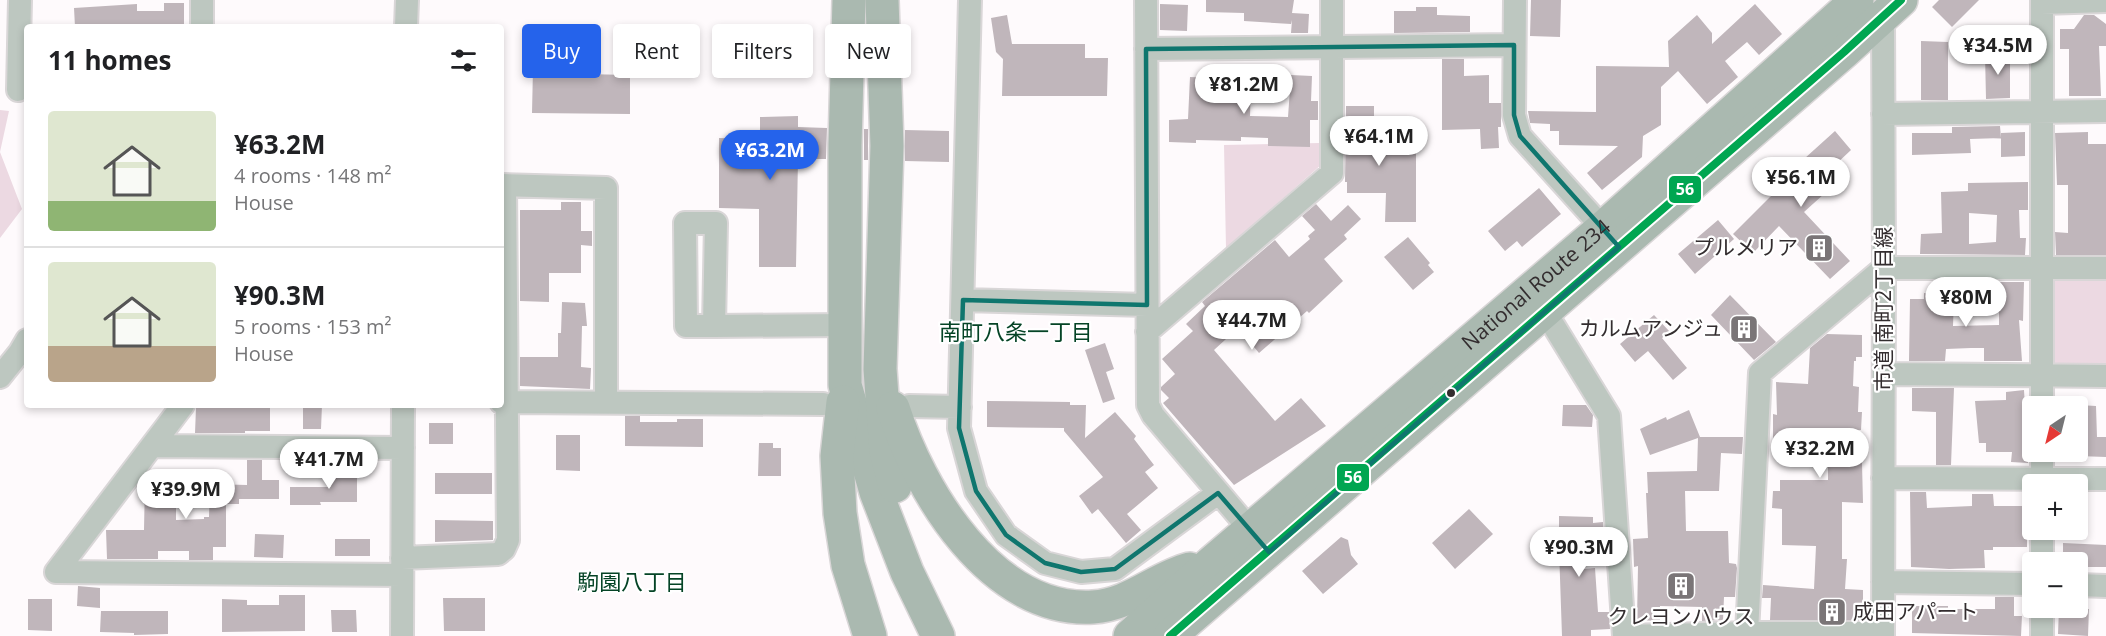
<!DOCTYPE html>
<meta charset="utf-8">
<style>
body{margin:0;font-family:"Open Sans","Noto Sans JP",sans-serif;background:#f2f2f2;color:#202124;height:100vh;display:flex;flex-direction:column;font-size:22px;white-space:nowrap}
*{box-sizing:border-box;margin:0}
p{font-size:20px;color:#757577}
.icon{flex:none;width:33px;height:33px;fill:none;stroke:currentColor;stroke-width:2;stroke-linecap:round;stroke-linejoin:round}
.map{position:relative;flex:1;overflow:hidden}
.drawer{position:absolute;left:24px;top:24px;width:480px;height:384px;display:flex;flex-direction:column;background:#fff;border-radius:6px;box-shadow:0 3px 9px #0003}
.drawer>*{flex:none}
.banner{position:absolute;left:522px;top:24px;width:570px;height:54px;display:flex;gap:12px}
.needle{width:39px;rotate:215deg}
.buttons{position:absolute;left:2022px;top:396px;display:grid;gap:12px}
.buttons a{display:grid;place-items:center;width:66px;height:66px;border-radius:6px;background:#fff;box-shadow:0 3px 9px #0003;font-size:30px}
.price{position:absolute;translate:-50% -51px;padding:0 14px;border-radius:21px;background:#fff;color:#222;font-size:20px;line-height:39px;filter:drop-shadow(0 2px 3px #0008)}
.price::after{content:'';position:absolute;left:50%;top:36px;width:18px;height:14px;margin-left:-9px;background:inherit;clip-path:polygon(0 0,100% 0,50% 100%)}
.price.active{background:#2563eb;color:#fff}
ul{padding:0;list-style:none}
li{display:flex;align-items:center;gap:18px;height:150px;padding:0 24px}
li+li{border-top:2px solid #e0e0e0}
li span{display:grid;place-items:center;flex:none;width:168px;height:120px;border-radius:6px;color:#555}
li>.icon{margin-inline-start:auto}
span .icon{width:72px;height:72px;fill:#fffc;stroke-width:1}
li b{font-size:26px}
h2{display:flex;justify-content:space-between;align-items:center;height:72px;padding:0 24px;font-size:26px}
.tag{padding:0 21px;border-radius:6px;background:#fff;box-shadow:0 3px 9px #0003;font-size:21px;line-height:54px}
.tag.active{background:#2563eb;color:#fff}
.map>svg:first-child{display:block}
.green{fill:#ecd9e2}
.building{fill:#c0b6bb;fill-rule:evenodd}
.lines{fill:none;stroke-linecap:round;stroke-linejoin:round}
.minor-casing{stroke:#d9d6d7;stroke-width:26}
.highway-casing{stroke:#d9d6d7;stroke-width:36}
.minor{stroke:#bdc7c0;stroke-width:22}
.highway{stroke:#aab9b0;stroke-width:33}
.bus-1-casing{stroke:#fff;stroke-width:12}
.bus-1{stroke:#00a651;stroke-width:8}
.marked{fill:none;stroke:#0f766e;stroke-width:4.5;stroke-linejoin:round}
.bus-dot{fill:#332d2f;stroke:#fff;stroke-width:2}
.labels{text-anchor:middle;stroke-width:4.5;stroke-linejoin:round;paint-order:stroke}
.poi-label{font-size:21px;fill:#332d2f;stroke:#fff;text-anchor:end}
.street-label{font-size:21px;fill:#332d2f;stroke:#fff}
.neighbourhood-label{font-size:22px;fill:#054426;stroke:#fff}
.line-badge{stroke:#fff;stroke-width:2}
.badge-label{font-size:16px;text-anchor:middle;font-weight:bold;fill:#fff}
</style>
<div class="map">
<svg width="2106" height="636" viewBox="0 0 2106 636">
<rect width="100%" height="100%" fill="#fefafc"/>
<!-- green -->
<path class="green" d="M0,110L9,111L0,152L22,209L0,238Z
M1320,143L1321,165L1226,249L1224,145Z
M2055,274L2106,275V369L2053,368Z"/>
<!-- building -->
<path class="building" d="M1206,0H1294L1292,13L1309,14L1308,33H1291L1292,20L1291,24L1244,21V13L1206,12Z
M1531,0H1561L1560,37L1530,36Z
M1939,0H1979L1952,27L1932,7Z
M164,3H184V26H164V24L75,27L74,8L137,4V11H164Z
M1160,4L1188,5L1187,31L1160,30Z
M1755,4L1782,34L1759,55L1747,42L1725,61L1738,77L1707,104L1678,71L1661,87V125L1643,136L1642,157L1602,190L1587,173L1618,146L1559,145V131H1550V124L1530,123L1528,111L1596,112V66L1669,67L1668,41L1697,15L1712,33V44Z
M1416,7H1437V15L1470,16V32L1394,33V11H1416Z
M1007,15L1012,44H1085V58H1108L1107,96H1002L1003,59L996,52L991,18Z
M2084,15H2094L2106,24V46H2099L2101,96H2069V49H2060V29H2074Z
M1921,41L1948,42V100H1921Z
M1985,54H2010V98L1986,99Z
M1442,59H1464V76L1489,75V103H1501V127H1498L1499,148L1481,149L1480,129L1442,130Z
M533,68L583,69V74L630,75V114L532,113Z
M1291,75L1312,76L1311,101H1318V120H1310V147L1268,146V138L1241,137V141L1196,140V143L1169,142V120L1188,119L1190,77L1213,78V82L1251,83L1250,116L1288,117Z
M1346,106H1374V149H1416V222H1385L1386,193H1347V182H1345Z
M798,116V127L827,128L826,159H798L796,267H759V209L719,208V138L760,139V117Z
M2000,126L2001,138L1970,139L1971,153L1912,155V133H1952V127Z
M864,129H868V160H864Z
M905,130L949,131V162L905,161Z
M1835,131L1851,150L1833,167L1838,173L1820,190L1824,194L1804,212L1850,261L1830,279L1779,226L1753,253L1733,234L1787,180L1784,177Z
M2025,132V156L2001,157V133Z
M2088,132V144H2106V255H2056L2055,232L2068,233V185H2057L2055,133Z
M2028,182V210H2019L2020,238H2026L2025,255L1920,254L1921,234L1942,233L1941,192L1968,191V183ZM1969,213L1997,215L1996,242L1969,244Z
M1539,188L1561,214L1522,247L1517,241L1505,251L1488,231Z
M561,202H581V231H592V246L581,245V273H549V302L520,301V210H561Z
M1316,204L1331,221L1348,205L1361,219L1344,235L1347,239L1324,259L1343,281L1309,313L1307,311L1259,353L1238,328L1214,350L1275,421L1301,398L1326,426L1234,485L1163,403L1169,398L1161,390V387L1175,374L1162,359L1193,331L1186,324L1205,306L1202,302L1275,240L1289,257L1310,239L1308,236L1315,230L1302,216Z
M1718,220L1734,239L1695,274L1678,254Z
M1408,237L1430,263L1428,265L1434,272L1413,290L1384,257Z
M1999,282H2024L2023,321L2019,320L2022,361H1984V348H1971L1946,349L1945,361H1909L1910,299H1924V293L1954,296L1953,326L1999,325Z
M1730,295L1776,342L1754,360L1711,315Z
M562,302L585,303L587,326H582L581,367L591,368L590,389L520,386V357H558V333H561Z
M1654,315L1670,332L1662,338L1687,368L1673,380L1648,351L1635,362L1620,344Z
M1827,334L1862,335V357H1856V361H1854L1853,386L1859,387L1858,412H1862L1861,430H1849L1848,463H1862L1863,503L1842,502V559H1847L1845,589L1863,590V620H1770L1771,598H1762L1763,585L1814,589L1816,546L1782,545V509L1772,508L1773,491H1780V480H1828V456L1780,455V448L1773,447V414L1777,415L1776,382L1808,384L1810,348Z
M1105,343L1114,369L1106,372L1115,399L1103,403L1085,350Z
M1912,388H1954L1951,465H1936V412L1912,411Z
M2024,390L2026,424H2032V443L2029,451L2028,463L2011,462L2012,452H1986V443H1979L1975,401L2006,400V392Z
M987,401L1070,402V405H1086L1085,438L1115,412L1136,436L1134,439L1154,465L1145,472L1158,488L1127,514L1141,530L1126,543L1098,509L1092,514L1079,496L1103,477L1064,431V428L987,427Z
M303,405H322L321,429H303Z
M1563,405H1586L1593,415L1592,427L1562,426Z
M2078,405L2096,406L2097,437H2106V457L2078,456Z
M196,408H270V431H245V433H195Z
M1689,410L1700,437H1743L1742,454L1721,453L1719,491H1685L1686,531H1728L1729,563L1736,564L1737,568L1735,597H1724L1723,620L1702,621V607L1660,606V621L1637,620L1638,566L1634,567L1633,539L1648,538L1646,493H1648L1647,472L1697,471L1698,438L1650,455L1640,429L1666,417L1667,420Z
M625,416H640V422H677V419H703V447L625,446Z
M429,423H453V444H429Z
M556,435H580V471L556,470Z
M759,443H773V448H781V476H758Z
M247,460H262V480H279V499H239V504H226V547H213V560H189V551H158V559H107L106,530H144L145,481L176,482V520L204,519V517H209L210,484L247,485Z
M340,468H357V502H320L321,505H290V487H331V473L340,474Z
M435,473H492V494H435Z
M1910,492H1926L1927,508L1972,506V494H1993L1994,506H2027V547H1993V550H1984L1985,568L1949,569L1911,567Z
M1469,509L1493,534L1455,569L1432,543Z
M1559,516L1593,517V523L1603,522L1604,539H1584V569L1595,568L1598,612H1609L1610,629L1591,630V636H1562L1559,549L1556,548L1559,538Z
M435,520L493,521V540L435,542Z
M255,534L284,535L283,558L254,557Z
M1341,537L1348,540L1351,555L1358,564L1323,594L1302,571Z
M335,539H370V556H335Z
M2063,543L2106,545V567H2078V562H2063Z
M78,586L100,588V608L77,606Z
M279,595H305V631L222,632V599L247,600V605H279Z
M1995,597H2014V616H2022L2021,636L1912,633V606H1948V609H1995Z
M443,598H485V631H444Z
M28,599H52V631L28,630Z
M2059,608L2089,609L2088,636L2058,634Z
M331,610H356L357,632H332Z
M101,611H168V634L134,635V633L100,632Z"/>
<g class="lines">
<!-- minor casing -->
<g class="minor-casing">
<path id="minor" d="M970,0L959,428L976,491L1006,535L1045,563L1081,572L1115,569L1218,493
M1146,0L1148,405L1153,415L1258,539
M1515,0L1514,115L1520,136L1613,239
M2042,3L2106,1
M202,27V0
M406,27L407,0
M1146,49L1514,45
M18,90L20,0
M1883,114L2106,111
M501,185L606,188V402
M963,300L1147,305
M1538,300L1609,416L1624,636
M714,326H686L685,223H716L714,326L845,325
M1147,332L1332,173V0
M1884,374L2106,376
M0,377L20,352L27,340
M501,402L823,404
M909,406L960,407
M2042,406V0
M152,446L403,448
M1883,478L2106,479
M2042,484V452
M402,558L498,554L504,549L508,540L505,186
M2042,562V530
M56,572L402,575
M56,572L183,405
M1883,582L2032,584
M2078,585L2106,586
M1747,633L1760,373L1884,268H2106
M402,636L403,405
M1624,636L1747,633H1883
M1883,636L1884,268L1883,18
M2042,636V608"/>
</g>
<!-- highway casing -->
<g class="highway-casing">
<g id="highway">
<path d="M849,0L845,145V385L876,492L907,572L938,636"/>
<path d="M882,0L887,146L880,369L886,452L895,486"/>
<path d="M843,402L837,456L840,513L848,565L870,636"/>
<path d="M893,408C919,491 992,613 1093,607C1130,605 1156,578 1190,569"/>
<path id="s1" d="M1130,636L1211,563L1604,227L1857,0"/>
<path d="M1170,636L1844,52L1901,0"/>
</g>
</g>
<!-- minor -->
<use href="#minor" class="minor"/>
<!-- highway -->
<use href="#highway" class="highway"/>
<!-- bus-1 casing -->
<g class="bus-1-casing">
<path id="bus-1" d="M1170,636L1844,52L1901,0"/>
</g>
<!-- bus-1 -->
<use href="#bus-1" class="bus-1"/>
</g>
<!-- marked area -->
<path class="marked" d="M1514,45V115L1520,136L1619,247L1269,552L1218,493L1115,569L1081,572L1045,563L1006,535L976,491L959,428L963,300L1147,305L1146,49Z"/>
<!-- icons -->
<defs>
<g id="building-square" transform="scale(1.5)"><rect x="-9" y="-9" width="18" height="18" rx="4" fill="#7a7577" stroke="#fff"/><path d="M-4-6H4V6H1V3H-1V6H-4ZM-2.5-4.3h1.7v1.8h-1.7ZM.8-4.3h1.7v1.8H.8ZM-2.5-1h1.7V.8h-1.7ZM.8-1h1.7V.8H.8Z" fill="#fff"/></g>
</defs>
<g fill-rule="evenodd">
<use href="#building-square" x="1819" y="248"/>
<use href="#building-square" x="1744" y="329"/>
<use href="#building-square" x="1681" y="586"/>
<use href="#building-square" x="1832" y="612"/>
</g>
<!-- markers -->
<circle class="bus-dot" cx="1451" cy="393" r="5"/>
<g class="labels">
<!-- poi labels -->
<g class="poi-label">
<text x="1798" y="255">プルメリア</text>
<text x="1723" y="336">カルムアンジュ</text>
<text x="1853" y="619" text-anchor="start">成田アパート</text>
<text x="1681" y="624" text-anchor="middle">クレヨンハウス</text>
</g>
<!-- street labels -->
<g class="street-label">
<text dy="7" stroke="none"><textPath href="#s1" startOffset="537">National Route 234</textPath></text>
<text transform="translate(1884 309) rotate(-90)" y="7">市道 南町2丁目線</text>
</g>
<!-- neighbourhood labels -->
<g class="neighbourhood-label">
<text x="1016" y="340">南町八条一丁目</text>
<text x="632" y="590">駒園八丁目</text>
</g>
</g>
<g class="line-badge">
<rect x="1668" y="175" width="34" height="29" rx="6" fill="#00a651"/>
<rect x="1336" y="463" width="34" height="29" rx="6" fill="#00a651"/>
</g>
<g class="badge-label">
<text x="1685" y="195">56</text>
<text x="1353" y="483">56</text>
</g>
</svg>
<div class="buttons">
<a><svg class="needle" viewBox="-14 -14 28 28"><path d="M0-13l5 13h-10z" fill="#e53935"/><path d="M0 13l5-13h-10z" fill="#757577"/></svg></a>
<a>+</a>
<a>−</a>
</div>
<b class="price" style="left:1998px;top:76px">¥34.5M</b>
<b class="price" style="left:1244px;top:115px">¥81.2M</b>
<b class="price" style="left:1379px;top:167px">¥64.1M</b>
<b class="price active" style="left:770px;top:181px">¥63.2M</b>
<b class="price" style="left:1801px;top:208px">¥56.1M</b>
<b class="price" style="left:1966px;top:328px">¥80M</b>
<b class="price" style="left:1252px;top:351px">¥44.7M</b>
<b class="price" style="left:1820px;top:479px">¥32.2M</b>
<b class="price" style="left:329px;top:490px">¥41.7M</b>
<b class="price" style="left:186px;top:520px">¥39.9M</b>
<b class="price" style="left:1579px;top:578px">¥90.3M</b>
<div class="banner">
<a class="tag active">Buy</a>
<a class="tag">Rent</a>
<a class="tag">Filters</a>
<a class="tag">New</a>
</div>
<section class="drawer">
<h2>11 homes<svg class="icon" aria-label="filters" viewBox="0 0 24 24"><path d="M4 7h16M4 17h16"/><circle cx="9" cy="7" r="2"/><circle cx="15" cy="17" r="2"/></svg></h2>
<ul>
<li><span style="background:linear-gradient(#dfe7d0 75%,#8fb573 0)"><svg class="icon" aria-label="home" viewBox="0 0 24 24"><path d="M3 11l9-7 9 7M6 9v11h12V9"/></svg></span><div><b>¥63.2M</b><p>4 rooms · 148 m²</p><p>House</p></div></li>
<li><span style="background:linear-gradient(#dfe7d0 70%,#b9a48a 0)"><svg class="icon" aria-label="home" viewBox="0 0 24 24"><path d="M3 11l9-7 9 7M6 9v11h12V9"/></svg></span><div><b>¥90.3M</b><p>5 rooms · 153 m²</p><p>House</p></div></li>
</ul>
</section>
</div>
